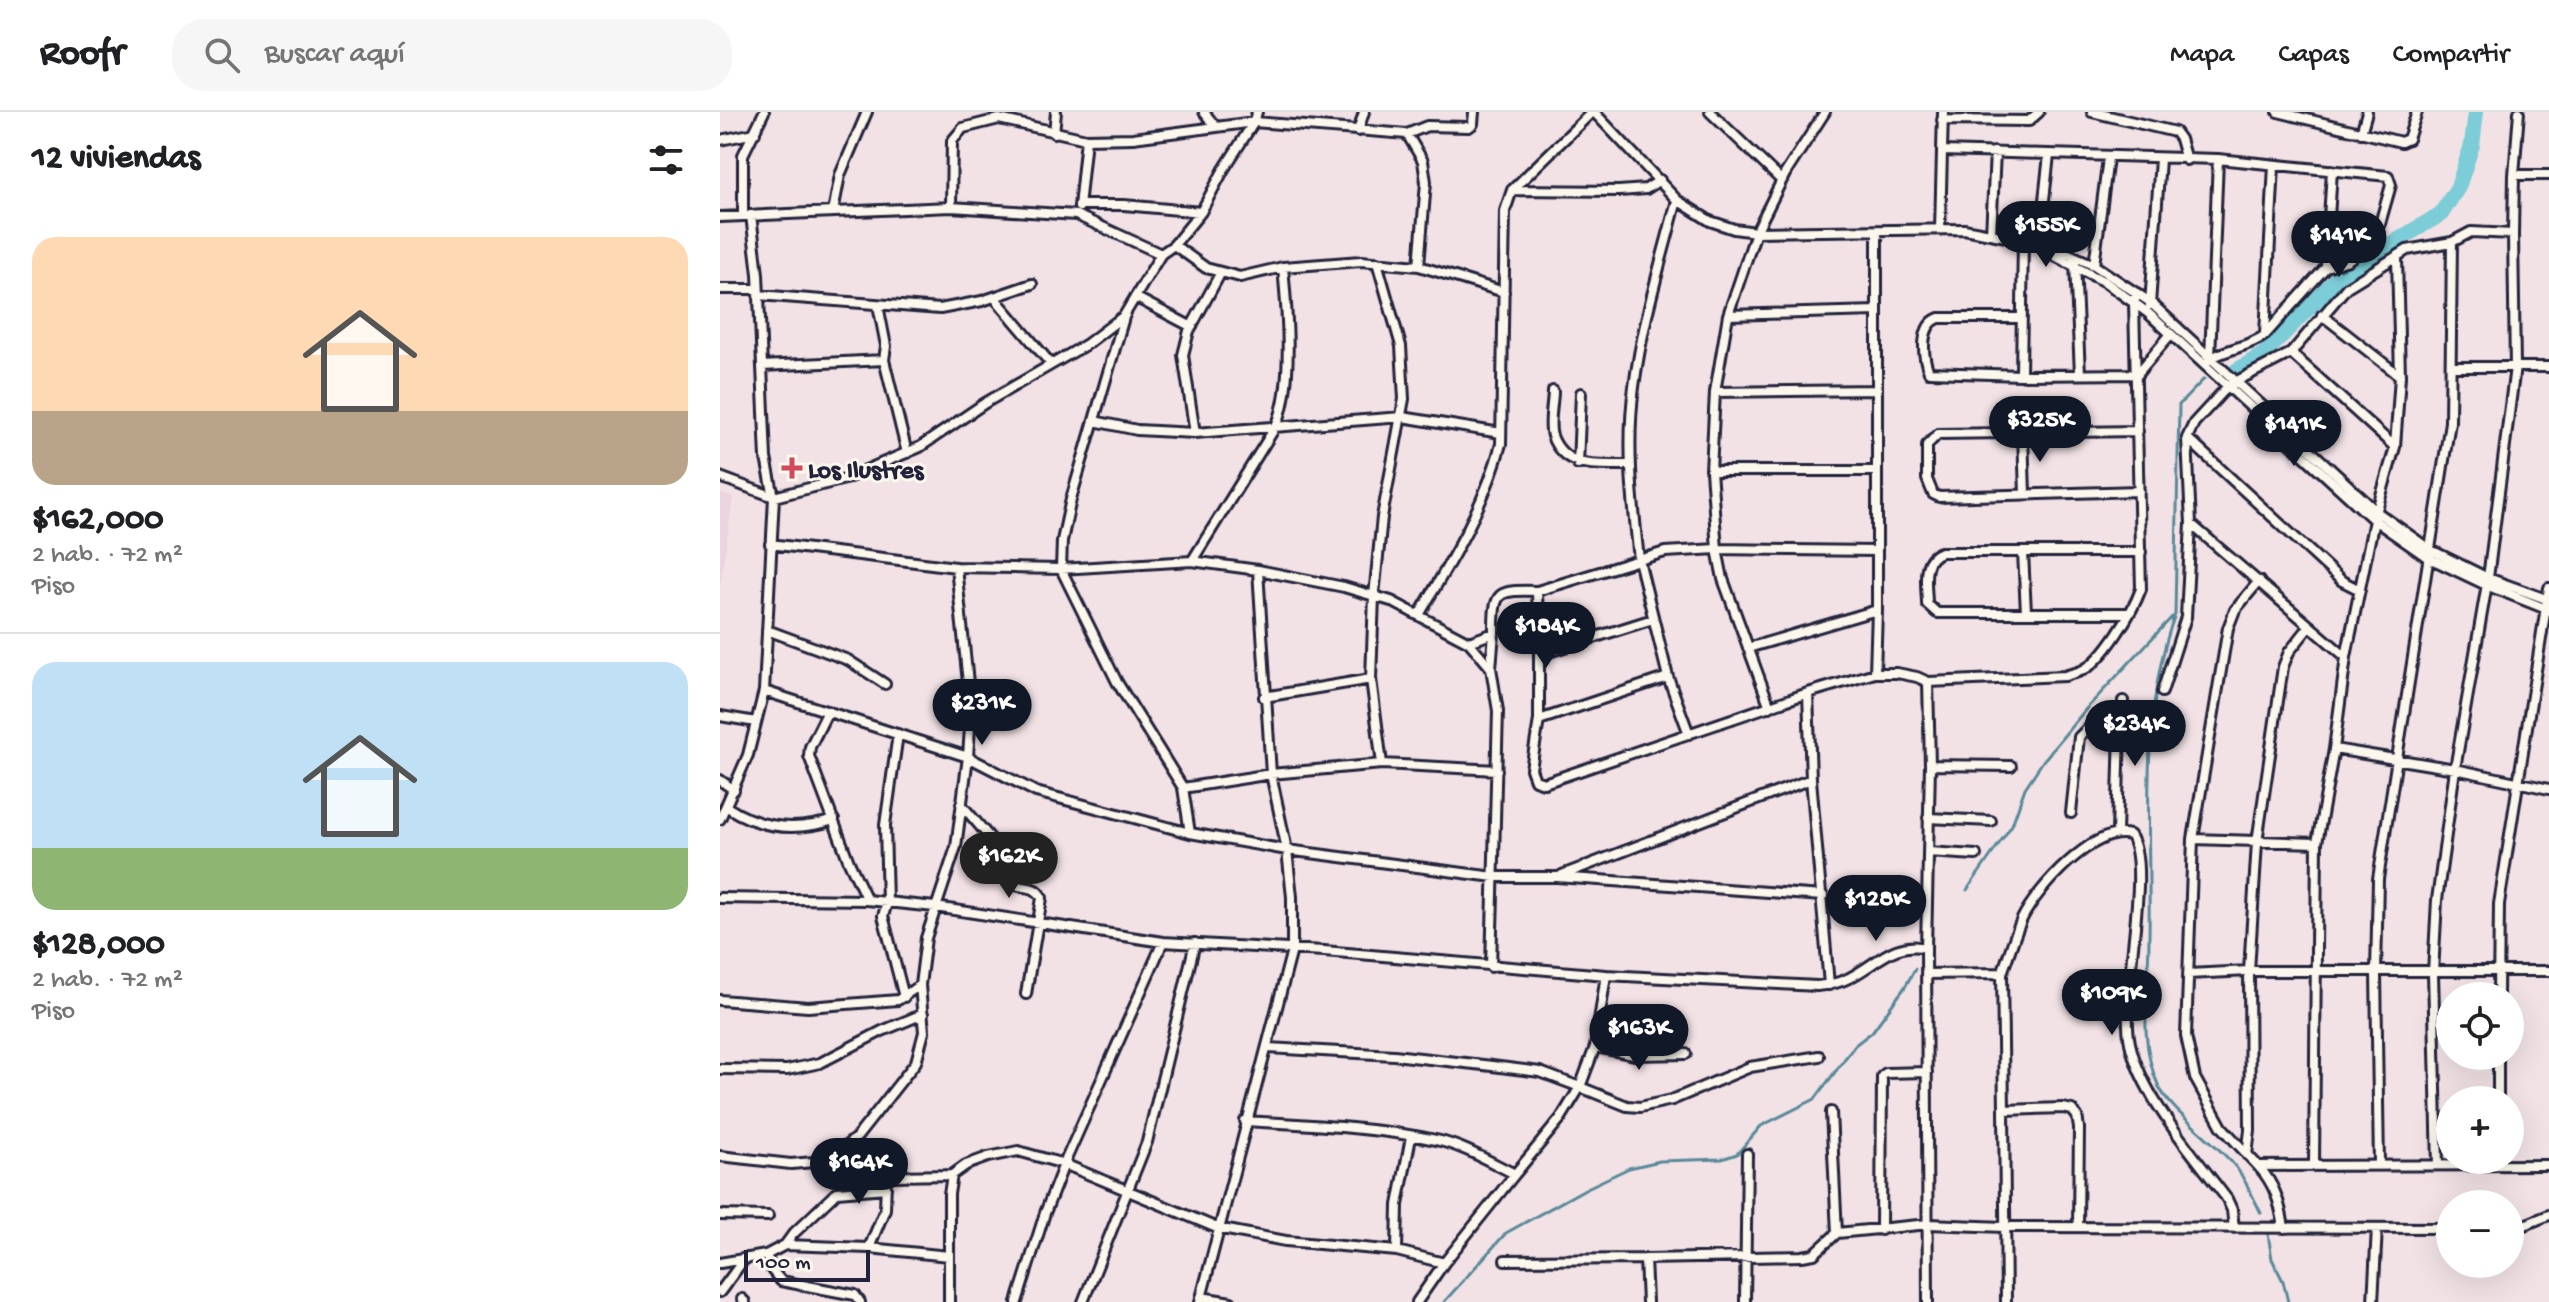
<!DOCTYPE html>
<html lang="es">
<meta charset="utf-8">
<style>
body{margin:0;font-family:"Gochi Hand",sans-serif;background:#f6f6f6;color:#202124;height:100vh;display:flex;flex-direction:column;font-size:30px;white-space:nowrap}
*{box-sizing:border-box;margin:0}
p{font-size:26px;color:#757577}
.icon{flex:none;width:44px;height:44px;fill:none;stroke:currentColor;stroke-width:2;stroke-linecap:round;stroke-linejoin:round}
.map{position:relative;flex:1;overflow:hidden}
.panel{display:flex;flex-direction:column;background:#fff;width:720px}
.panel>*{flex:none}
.tools{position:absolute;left:1716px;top:870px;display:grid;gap:16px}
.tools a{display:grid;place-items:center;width:88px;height:88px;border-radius:50%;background:#fff;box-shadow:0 8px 32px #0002;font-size:40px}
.scale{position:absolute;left:24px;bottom:20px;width:126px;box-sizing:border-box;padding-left:8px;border:4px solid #22223b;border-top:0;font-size:22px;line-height:28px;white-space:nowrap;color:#22223b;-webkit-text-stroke:6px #fbf7ec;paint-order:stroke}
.price{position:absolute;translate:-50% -68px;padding:0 18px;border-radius:28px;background:#111827;color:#fff;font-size:26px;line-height:52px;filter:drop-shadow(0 2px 4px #0008)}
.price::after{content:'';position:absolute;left:50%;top:48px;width:24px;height:18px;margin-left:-12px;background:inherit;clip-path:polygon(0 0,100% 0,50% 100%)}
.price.selected{background:#222;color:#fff}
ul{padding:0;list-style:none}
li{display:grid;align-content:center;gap:16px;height:424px;padding:0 32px}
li+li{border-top:2px solid #e0e0e0}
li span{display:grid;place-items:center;height:248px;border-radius:24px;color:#555}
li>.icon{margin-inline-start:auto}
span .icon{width:144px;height:144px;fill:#fffc;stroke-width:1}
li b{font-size:34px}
h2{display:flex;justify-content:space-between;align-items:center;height:96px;padding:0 32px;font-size:34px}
header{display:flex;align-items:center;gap:48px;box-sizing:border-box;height:112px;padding:0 40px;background:#fff;border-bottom:2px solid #e0e0e0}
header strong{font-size:38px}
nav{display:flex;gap:44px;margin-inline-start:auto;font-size:28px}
.search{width:560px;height:72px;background:#f6f6f6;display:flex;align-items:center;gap:20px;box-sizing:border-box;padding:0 28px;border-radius:32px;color:#757577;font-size:30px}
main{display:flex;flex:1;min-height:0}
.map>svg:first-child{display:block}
.built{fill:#ebd3e0}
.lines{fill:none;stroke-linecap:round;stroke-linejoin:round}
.stream{stroke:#588999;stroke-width:3}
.river{stroke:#7ccdd7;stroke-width:16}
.minor-casing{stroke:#22223b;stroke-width:14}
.minor{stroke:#fbf7ec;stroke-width:8}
.poi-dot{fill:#d1495b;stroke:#fbf7ec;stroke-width:3}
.labels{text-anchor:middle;stroke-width:6;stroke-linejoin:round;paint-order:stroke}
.poi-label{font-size:26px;font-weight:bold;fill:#22223b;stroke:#fbf7ec;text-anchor:start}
</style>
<header>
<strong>Roofr</strong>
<div class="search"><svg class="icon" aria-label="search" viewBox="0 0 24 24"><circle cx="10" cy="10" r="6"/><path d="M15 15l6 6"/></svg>Buscar aquí</div>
<nav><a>Mapa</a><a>Capas</a><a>Compartir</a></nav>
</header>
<main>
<section class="panel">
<h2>12 viviendas<svg class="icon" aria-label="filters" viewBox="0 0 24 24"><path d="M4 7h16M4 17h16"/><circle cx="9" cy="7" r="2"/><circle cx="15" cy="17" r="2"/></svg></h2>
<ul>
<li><span style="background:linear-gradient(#ffd9b3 70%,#b9a48a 0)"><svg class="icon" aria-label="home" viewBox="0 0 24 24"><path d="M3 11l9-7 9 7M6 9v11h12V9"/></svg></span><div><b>$162,000</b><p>2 hab. · 72 m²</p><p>Piso</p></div></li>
<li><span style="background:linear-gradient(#bfe0f5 75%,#8fb573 0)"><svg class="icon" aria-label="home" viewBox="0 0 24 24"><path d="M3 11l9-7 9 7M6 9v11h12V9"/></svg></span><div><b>$128,000</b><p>2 hab. · 72 m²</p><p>Piso</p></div></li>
</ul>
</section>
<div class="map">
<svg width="1829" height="1190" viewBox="0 0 1829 1190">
<rect width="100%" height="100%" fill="#f2e2e5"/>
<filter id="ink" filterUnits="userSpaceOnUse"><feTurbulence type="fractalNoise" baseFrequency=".0125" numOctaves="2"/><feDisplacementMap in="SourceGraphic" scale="16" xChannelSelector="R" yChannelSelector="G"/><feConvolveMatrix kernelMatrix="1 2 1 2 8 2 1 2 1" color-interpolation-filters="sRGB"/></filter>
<g filter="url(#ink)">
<!-- built -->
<path class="built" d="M0,382L13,385L0,475Z"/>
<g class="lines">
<!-- stream -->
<path class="stream" d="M1484,267L1459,293L1455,502C1418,605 1431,718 1429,826C1429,875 1417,928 1439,975C1453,1002 1499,1032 1518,1058C1527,1071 1534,1087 1541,1101
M1247,778L1292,713L1305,676L1323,649L1366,597L1452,505
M1548,1122L1552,1147L1563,1169L1568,1190
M724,1190L786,1121L865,1077L909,1056L940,1049L1002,1047L1017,1042L1041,1014L1095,987L1135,933L1152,920L1185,875L1195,857"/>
<!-- river -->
<path class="river" d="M1516,259L1544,242L1620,163L1721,102L1738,75L1752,33L1756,0"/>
<!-- minor casing -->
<g class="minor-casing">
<path id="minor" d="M484,0L495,14
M874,0L957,88L990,109L1014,117L1036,120L1244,117L1328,133L1374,153L1430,190L1657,400L1709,437L1768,466L1829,488
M990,0L1061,68
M1372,0L1455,20L1460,27L1466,48
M1558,0L1681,30L1688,27L1697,0
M1222,8L1309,9L1319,0
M638,19L644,0
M334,21L336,0
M1641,21L1647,0
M687,22L707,14L749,15L753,12L754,0
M0,28L35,21
M1222,39L1498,47L1668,64L1671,73L1659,115L1648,133L1628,148L1606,155L1545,223C1529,236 1496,238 1485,252
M1794,63H1829
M792,78L899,79L926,77L940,68
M359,93H404L481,100
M231,95L232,29L243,16L279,7L366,27L413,26L534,10L687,22L703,49L706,70L699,154
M359,95L366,27
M113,100L120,63L147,0
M23,104V43L44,0
M0,105L231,95L356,103L441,142
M1220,118L1223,0
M1271,122L1275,40
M454,133L486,156L520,165L563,155L641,149L699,154L784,180
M1319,133L1325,139L1385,170L1428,201L1654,408L1707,445L1766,473L1829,498
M1319,133L1329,43
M657,150L681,234L684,287L662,405L654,484L651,567L662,652
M1355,151L1360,262
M1374,153L1388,46
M1606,155L1612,58
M0,177H38
M38,183L220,197L262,189L312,172
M274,185L331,252
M415,185L472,215
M158,193L166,234L164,248L187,341
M1430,193L1440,47
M1008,203L1036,120L1065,62L1105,0
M1602,203L1680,264
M1301,206H1219C1200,213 1202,243 1209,260L1301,263L1418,262
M1545,222L1554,53
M1571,241L1675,335
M1490,246L1498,47
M42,254L164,248
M1731,255H1829
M1418,261L1450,223
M1301,263L1303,127
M833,279C833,291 828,312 832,324C845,359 880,352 910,353
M995,280L1008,203L1157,199
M374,309L417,318L475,321L682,305L781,321
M1418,319L1218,322L1207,333V367L1213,382L1219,385L1419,379
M475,321L463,243L469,219L500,162
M1303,322L1305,382
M1467,326L1622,469L1640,478
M858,352L861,281
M991,359L995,280L1157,278
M0,365L54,385L125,367L200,335L265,291L367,232L405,203
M1471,412L1626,545
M50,432L236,455L341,457L472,449L538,458L624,475L671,489L749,530L771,556
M1303,441L1306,500
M472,449L556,314C574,276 567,198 563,155
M1539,469L1515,498L1508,516L1473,727L1466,924L1475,966L1502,1015L1538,1054L1829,1053
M817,479L919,448C913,391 906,333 914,275C922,212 941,150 957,88
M1409,501H1217L1207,492C1207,474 1200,447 1221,440H1421
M699,503C731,449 765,393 781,332L785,99L792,78L872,0
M47,518L128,548L165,572
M774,521C774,479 776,478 817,479L819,543L933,507
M749,530L774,521L771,556L778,599L771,855
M1028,536L1157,498
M819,543V608L811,657L815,668L824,671L1088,581L1155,561H1177L1197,565L1208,570L1345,564C1350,562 1357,561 1363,558C1384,548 1413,499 1421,477L1414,191L1417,181
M1155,561L1157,498V119
M948,565L969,622
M44,579L248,645L316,680L470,721L567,738L774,765H837L1103,784
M1442,580L1466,505L1471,412L1467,326L1474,311L1509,273L1571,241L1627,175L1687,138L1732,130
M1088,581L1091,667L1109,873
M544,585L651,567
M1050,595L1003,467L997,437L1157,439
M108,599L90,635L89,644L129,750L147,788
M0,604L36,610
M819,608L948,565L919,448L945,440L997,437L991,359H1157
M178,622L165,713L167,791L163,804L184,885
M1614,637L1735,657L1829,677
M1210,653L1291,654
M0,668L14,678
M463,676L551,662L662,652L777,658
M241,692L271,727L295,773C306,777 316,773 322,786L306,882
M7,695C40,717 76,720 114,708
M1351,701L1359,625L1366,618H1400
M1208,706L1271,709
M0,707L28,643L44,579L54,385L46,346L38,162L31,103
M470,721L463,676L397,570L341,457L342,429L351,387L405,202L441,142L454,133L481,100L504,57L534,10L537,0
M1397,721L1400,618L1403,589
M1473,727L1597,731
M1208,740L1256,743
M842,763L1091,667
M0,786L147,788L215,795L443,830L604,839L886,863L1097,874C1108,873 1120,871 1129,866C1156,853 1174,828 1206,836
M1282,861C1289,843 1294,824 1302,807C1316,778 1374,713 1410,723C1433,756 1399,881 1410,931C1421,984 1474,1043 1507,1087L1512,1098L1514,1116
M1206,862L1282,861L1284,998L1343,996L1352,998L1357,1004L1359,1016L1358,1115
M1468,862L1529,859H1829
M1778,884L1779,792L1829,476
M0,888L88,895L178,888L200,873
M875,935L914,943L966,942
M548,936L674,943L772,954L820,960L860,975L875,935L886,863
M0,957L67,958L100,951L162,919L203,902
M1778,988V944
M1284,998L1286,1190
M1111,1000L1117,1121
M525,1009C588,1013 654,1015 716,1028C744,1034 770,1050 795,1062L841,1006L860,975L907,994L920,995L952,988L1030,955L1099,944
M1527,1043L1530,1018L1529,859L1537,730L1563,555L1569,540L1589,515
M0,1044L71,1052L94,1050L115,1043L137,1025L196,950L204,920L200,873L206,826L236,735L248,645L251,600L236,455
M1594,1053L1597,731L1614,637L1626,545L1654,408L1675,335L1680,264L1677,146
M1659,1053L1656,861L1658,767L1730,310L1732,130L1751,120L1793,122
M1718,1053L1713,861L1717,788L1735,657L1768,466L1795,255L1793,122L1794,63L1799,0
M1538,1054C1555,1072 1560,1091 1564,1116
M0,1103L48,1104
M1790,1116H1797L1829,1103
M1161,1118L1162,964L1166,961L1207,960
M65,1133L149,1136L229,1144
M149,1136L165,1097L166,1069L171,1064L232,1063L246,1053L268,1045L298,1039L344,1052L497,1116L566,1129L677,1139L724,1151L795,1062
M677,1139L678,1093L691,1025
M46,1143L52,1158L61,1169L135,1183L140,1190
M925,1147L1082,1144L1094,1142L1117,1121L1209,1112L1284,1115L1730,1116
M785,1148L925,1147L927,1190
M0,1151L46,1143L65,1133L73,1122L117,1080L166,1076
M0,1180L25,1146
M481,1185L511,1190
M22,1187L25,1190
M229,1190V1082L232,1063
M297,1190L325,1101L344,1052L443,830
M363,1190L427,1030L475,831
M480,1190L572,838V785L567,738L551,662L538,458
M697,1190L724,1151
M1025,1190L1027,1042
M1208,1190L1206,836L1210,653L1208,570
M1653,1190L1657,1116"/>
</g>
<!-- minor -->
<use href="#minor" class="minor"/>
</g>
</g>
<!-- markers -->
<path class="poi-dot" d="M68 344h8v8h8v8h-8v8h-8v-8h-8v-8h8z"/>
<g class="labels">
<!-- poi labels -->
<g class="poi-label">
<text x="88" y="365">Los Ilustres</text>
</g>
</g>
</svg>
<div class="tools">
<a><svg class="icon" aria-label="locate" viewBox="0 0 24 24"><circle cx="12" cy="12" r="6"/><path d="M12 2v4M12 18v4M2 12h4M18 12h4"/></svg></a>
<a>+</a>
<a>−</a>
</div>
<div class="scale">100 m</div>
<b class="price" style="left:1326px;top:157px">$155K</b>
<b class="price" style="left:1619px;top:167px">$141K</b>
<b class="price" style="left:1320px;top:352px">$325K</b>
<b class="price" style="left:1574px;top:356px">$141K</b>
<b class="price" style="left:826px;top:558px">$184K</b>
<b class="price" style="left:262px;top:635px">$231K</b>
<b class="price" style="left:1415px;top:656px">$234K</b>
<b class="price selected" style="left:289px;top:788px">$162K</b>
<b class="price" style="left:1156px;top:831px">$128K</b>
<b class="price" style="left:1392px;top:925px">$109K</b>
<b class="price" style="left:919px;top:960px">$163K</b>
<b class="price" style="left:139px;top:1094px">$164K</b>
</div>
</main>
